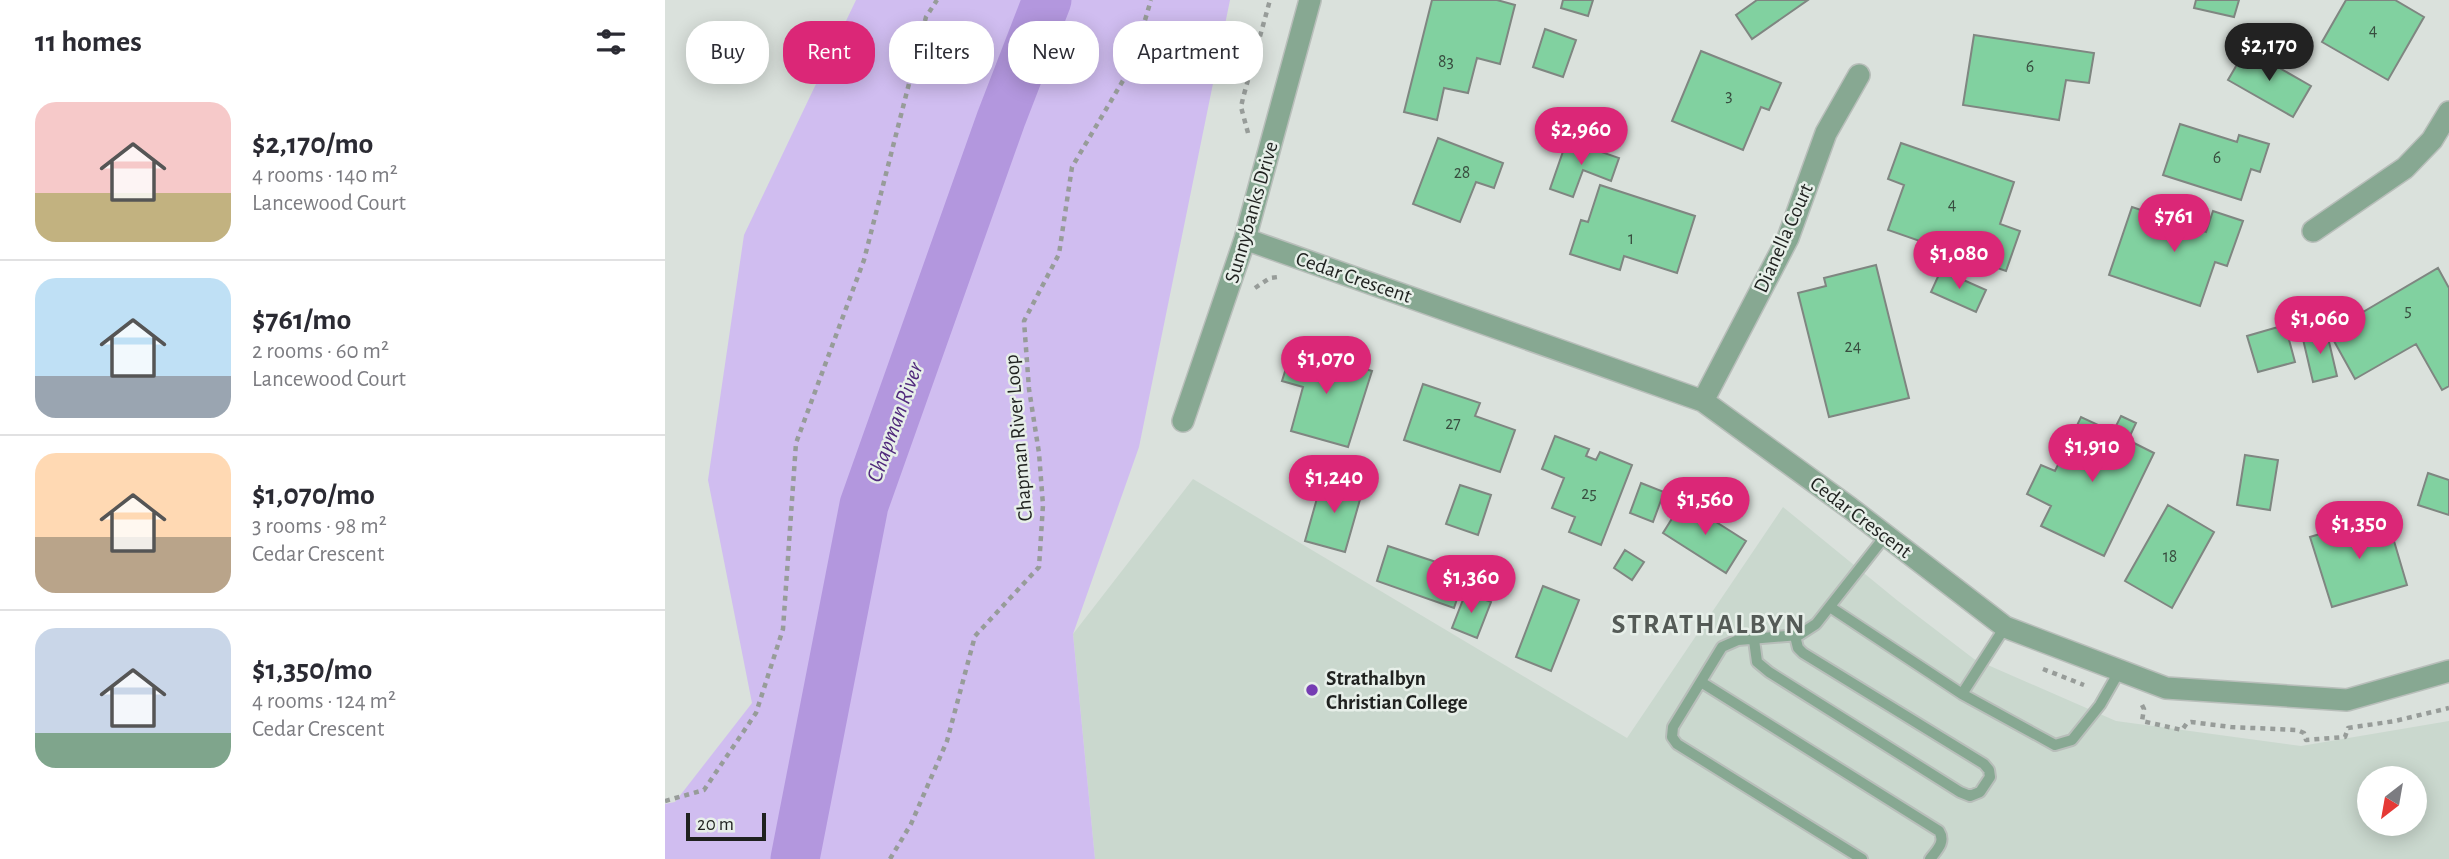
<!DOCTYPE html>
<meta charset="utf-8">
<style>
body{margin:0;font-family:"Alegreya Sans",sans-serif;background:#f2f2f3;color:#2b2b33;height:100vh;display:flex;flex-direction:column;font-size:26px;white-space:nowrap}
*{box-sizing:border-box;margin:0}
p{font-size:23px;color:#7c7c81}
.icon{flex:none;width:38px;height:38px;fill:none;stroke:currentColor;stroke-width:2;stroke-linecap:round;stroke-linejoin:round}
.map{position:relative;flex:1;overflow:hidden}
.side{display:flex;flex-direction:column;background:#fff;width:665px}
.side>*{flex:none}
.banner{position:absolute;left:21px;top:21px;width:665px;height:63px;display:flex;gap:14px}
.needle{width:46px;rotate:211deg}
.fabs{position:absolute;left:1692px;top:766px;display:grid;gap:14px}
.fabs a{display:grid;place-items:center;width:70px;height:70px;border-radius:50%;background:#fff;box-shadow:0 4px 18px #0003;font-size:35px}
.scale{position:absolute;left:21px;bottom:18px;width:80px;box-sizing:border-box;padding-left:7px;border:4px solid #1f211f;border-top:0;font-size:19px;line-height:24px;white-space:nowrap;color:#1f211f;-webkit-text-stroke:5px #e7efe9;paint-order:stroke}
.price{position:absolute;translate:-50% -60px;padding:0 16px;border-radius:24px;background:#db2777;color:#fff;font-size:23px;line-height:46px;filter:drop-shadow(0 2px 4px #0008)}
.price::after{content:'';position:absolute;left:50%;top:42px;width:21px;height:16px;margin-left:-10px;background:inherit;clip-path:polygon(0 0,100% 0,50% 100%)}
.price.on{background:#222;color:#fff}
ul{padding:0;list-style:none}
li{display:flex;align-items:center;gap:21px;height:175px;padding:0 35px}
li+li{border-top:2px solid #e1e1e2}
li span{display:grid;place-items:center;flex:none;width:196px;height:140px;border-radius:21px;color:#555}
li>.icon{margin-inline-start:auto}
span .icon{width:84px;height:84px;fill:#fffc;stroke-width:1}
li b{font-size:30px}
h2{display:flex;justify-content:space-between;align-items:center;height:84px;padding:0 35px;font-size:30px}
.chip{padding:0 24px;border-radius:28px;background:#fff;box-shadow:0 4px 18px #0003;font-size:24px;line-height:63px}
.chip.on{background:#db2777;color:#fff}
main{display:flex;flex:1;min-height:0}
.map>svg:first-child{display:block}
.built{fill:#cad8ce;fill-rule:evenodd}
.green{fill:#d0bdf0}
.lines{fill:none;stroke-linecap:round;stroke-linejoin:round}
.river{stroke:#b397de;stroke-width:49}
.building{fill:#81d1a0;stroke:#7f8681;stroke-width:2}
.service-casing{stroke:#b8beba;stroke-width:14}
.minor-casing{stroke:#b8beba;stroke-width:24}
.path{stroke:#979c99;stroke-width:4.5;stroke-dasharray:5 5;stroke-linecap:butt}
.service{stroke:#87a892;stroke-width:10}
.minor{stroke:#87a892;stroke-width:21}
.poi-dot{fill:#753cb3;stroke:#e7efe9;stroke-width:2.5}
.labels{text-anchor:middle;stroke-width:5;stroke-linejoin:round;paint-order:stroke}
.number-label{font-size:18px;fill:#384d3f}
.street-label{font-size:21px;fill:#1f211f;stroke:#e7efe9}
.poi-label{font-size:21px;font-weight:bold;fill:#1f211f;stroke:#e7efe9;text-anchor:start}
.water-label{font-size:23px;font-style:italic;fill:#50297c;stroke:#e7efe9}
.district-label{font-size:28px;font-weight:bold;letter-spacing:2px;fill:#545a56;stroke:#e7efe9}
</style>
<main>
<section class="side">
<h2>11 homes<svg class="icon" aria-label="filters" viewBox="0 0 24 24"><path d="M4 7h16M4 17h16"/><circle cx="9" cy="7" r="2"/><circle cx="15" cy="17" r="2"/></svg></h2>
<ul>
<li><span style="background:linear-gradient(#f6c9c9 65%,#c2b280 0)"><svg class="icon" aria-label="home" viewBox="0 0 24 24"><path d="M3 11l9-7 9 7M6 9v11h12V9"/></svg></span><div><b>$2,170/mo</b><p>4 rooms · 140 m²</p><p>Lancewood Court</p></div></li>
<li><span style="background:linear-gradient(#bfe0f5 70%,#9aa5b1 0)"><svg class="icon" aria-label="home" viewBox="0 0 24 24"><path d="M3 11l9-7 9 7M6 9v11h12V9"/></svg></span><div><b>$761/mo</b><p>2 rooms · 60 m²</p><p>Lancewood Court</p></div></li>
<li><span style="background:linear-gradient(#ffd9b3 60%,#b9a48a 0)"><svg class="icon" aria-label="home" viewBox="0 0 24 24"><path d="M3 11l9-7 9 7M6 9v11h12V9"/></svg></span><div><b>$1,070/mo</b><p>3 rooms · 98 m²</p><p>Cedar Crescent</p></div></li>
<li><span style="background:linear-gradient(#c9d6e8 75%,#7fa58c 0)"><svg class="icon" aria-label="home" viewBox="0 0 24 24"><path d="M3 11l9-7 9 7M6 9v11h12V9"/></svg></span><div><b>$1,350/mo</b><p>4 rooms · 124 m²</p><p>Cedar Crescent</p></div></li>
</ul>
</section>
<div class="map">
<svg width="1784" height="859" viewBox="0 0 1784 859">
<rect width="100%" height="100%" fill="#dae1dc"/>
<!-- built -->
<path class="built" d="M528,479L962,738L1118,507L1233,601L1309,659L1451,721L1636,746L1784,721V859H430L408,634ZM1704,779H1750V824H1704Z"/>
<!-- green -->
<path class="green" d="M191,0H565L474,447L408,634L430,859H0V804L10,802L87,703L43,480L79,235Z"/>
<g class="lines">
<!-- river -->
<path class="river" d="M130,859L199,505L336,119L382,0"/>
</g>
<!-- building -->
<path class="building" d="M767,0H832L850,5L835,64L812,58L803,93L779,88L772,120L739,112Z
M898,0H928L923,16L896,8Z
M1092,0H1143L1087,39L1071,15Z
M1531,0H1574L1569,17L1529,8Z
M1681,0H1730L1759,17L1723,80L1657,42Z
M880,29L911,40L898,77L868,67Z
M1309,35L1429,53L1424,83L1401,80L1394,120L1298,105Z
M1581,49L1646,86L1628,117L1563,80Z
M1036,51L1116,83L1104,110L1096,107L1078,150L1007,121Z
M1515,124L1572,142L1574,135L1604,144L1595,172L1586,169L1576,200L1498,175Z
M773,138L838,163L829,188L811,182L795,222L748,204Z
M902,140L954,158L946,181L918,170L908,197L885,189Z
M1236,143L1349,182L1335,224L1355,231L1341,271L1223,230L1239,185L1223,179Z
M935,185L1030,216L1012,273L959,256L955,270L905,254L916,220L923,222Z
M1467,207L1541,232L1548,211L1578,221L1562,266L1550,262L1535,306L1444,275Z
M1211,265L1244,398L1164,417L1133,293L1161,286L1159,278Z
M1773,268L1784,288V386L1777,390L1751,344L1690,379L1664,332Z
M1276,270L1321,290L1311,312L1266,292Z
M1620,325L1630,362L1593,372L1582,336Z
M1661,329L1672,376L1648,382L1637,335Z
M628,346L661,355L657,367L674,372L676,362L707,371L683,447L626,431L638,387L617,381Z
M758,384L815,403L810,416L850,430L835,472L739,440Z
M1456,416L1471,423L1463,440L1489,453L1439,556L1376,526L1386,506L1362,494L1376,465L1390,471L1416,417L1448,432Z
M890,436L924,449L921,456L931,460L935,452L967,465L936,545L904,532L910,517L887,508L899,478L877,469Z
M1580,455L1613,460L1605,510L1572,505Z
M1763,473L1784,480V515L1753,505Z
M658,477L698,489L680,552L640,541Z
M976,483L999,492L988,522L965,513Z
M795,485L826,495L813,535L781,524Z
M1018,501L1081,541L1061,573L998,533Z
M1503,505L1549,532L1507,608L1460,581Z
M1721,514L1742,585L1667,607L1645,537Z
M723,546L801,572L789,608L712,581Z
M960,550L979,562L967,580L949,568Z
M878,586L914,600L886,671L851,657Z
M801,592L826,602L812,638L787,628Z"/>
<g class="lines">
<!-- service casing -->
<g class="service-casing">
<path id="service" d="M1165,607L1297,694L1390,745L1407,740L1435,705L1455,670
M1089,640L1092,662L1104,672L1295,792L1305,796L1315,792L1325,777L1324,770L1319,764L1138,653L1133,648L1130,636
M1036,682L1274,831C1281,842 1272,850 1265,859
M1297,694L1340,627
M1197,859L1012,744L1007,737L1008,727L1057,647L1073,640L1134,635L1151,624L1221,535"/>
</g>
<!-- minor casing -->
<g class="minor-casing">
<path id="minor" d="M1648,231L1740,168L1767,140L1784,112
M580,239L1038,401L1185,508L1340,627L1501,688L1682,700L1784,671
M1038,401L1123,238L1161,133L1194,75
M518,421L580,239L645,0"/>
</g>
<!-- path -->
<path class="path" d="M583,133L576,107L578,98L605,0
M590,288L605,278L613,277
M1378,669L1419,685
M1477,705L1479,709L1477,721L1517,730L1522,723L1526,722L1566,727L1632,730L1639,733L1641,740L1680,737L1683,728L1730,721L1784,708
M0,801L39,790L91,713L118,629L131,443L199,260L261,17L272,0
M225,859L246,824L282,741L310,636L374,567L378,505L374,453L364,389L359,321L394,254L407,167L466,67L486,0"/>
<!-- service -->
<use href="#service" class="service"/>
<!-- minor -->
<use href="#minor" class="minor"/>
</g>
<!-- markers -->
<circle class="poi-dot" cx="647" cy="690" r="7"/>
<g class="labels">
<!-- number labels -->
<g class="number-label">
<text x="1708" y="36">4</text>
<text x="781" y="67">83</text>
<text x="1365" y="72">6</text>
<text x="1064" y="101">3</text>
<text x="1552" y="163">6</text>
<text x="797" y="178">28</text>
<text x="1287" y="210">4</text>
<text x="966" y="244">1</text>
<text x="1743" y="316">5</text>
<text x="1188" y="352">24</text>
<text x="788" y="429">27</text>
<text x="924" y="499">25</text>
<text x="1505" y="562">18</text>
</g>
<!-- street labels -->
<g class="street-label">
<text transform="translate(586 212) rotate(-74)" y="7">Sunnybanks Drive</text>
<text transform="translate(1118 238) rotate(-66)" y="7">Dianella Court</text>
<text transform="translate(689 277) rotate(19)" y="7">Cedar Crescent</text>
<text transform="translate(353 438) rotate(-95)" y="7">Chapman River Loop</text>
<text transform="translate(1196 517) rotate(37)" y="7">Cedar Crescent</text>
</g>
<!-- poi labels -->
<g class="poi-label">
<text x="661" y="685">Strathalbyn<tspan x="661" dy="24">Christian College</tspan></text>
</g>
<!-- water labels -->
<g class="water-label">
<text transform="translate(229 422) rotate(-70)" y="8">Chapman River</text>
</g>
<!-- district labels -->
<g class="district-label">
<text x="1044" y="633">STRATHALBYN</text>
</g>
</g>
</svg>
<div class="fabs">
<a><svg class="needle" viewBox="-14 -14 28 28"><path d="M0-13l5 13h-10z" fill="#e53935"/><path d="M0 13l5-13h-10z" fill="#7c7c81"/></svg></a>
</div>
<div class="scale">20 m</div>
<b class="price on" style="left:1604px;top:83px">$2,170</b>
<b class="price" style="left:916px;top:167px">$2,960</b>
<b class="price" style="left:1509px;top:254px">$761</b>
<b class="price" style="left:1294px;top:291px">$1,080</b>
<b class="price" style="left:1655px;top:356px">$1,060</b>
<b class="price" style="left:661px;top:396px">$1,070</b>
<b class="price" style="left:1427px;top:484px">$1,910</b>
<b class="price" style="left:669px;top:515px">$1,240</b>
<b class="price" style="left:1040px;top:537px">$1,560</b>
<b class="price" style="left:1694px;top:561px">$1,350</b>
<b class="price" style="left:806px;top:615px">$1,360</b>
<div class="banner">
<a class="chip">Buy</a>
<a class="chip on">Rent</a>
<a class="chip">Filters</a>
<a class="chip">New</a>
<a class="chip">Apartment</a>
</div>
</div>
</main>
